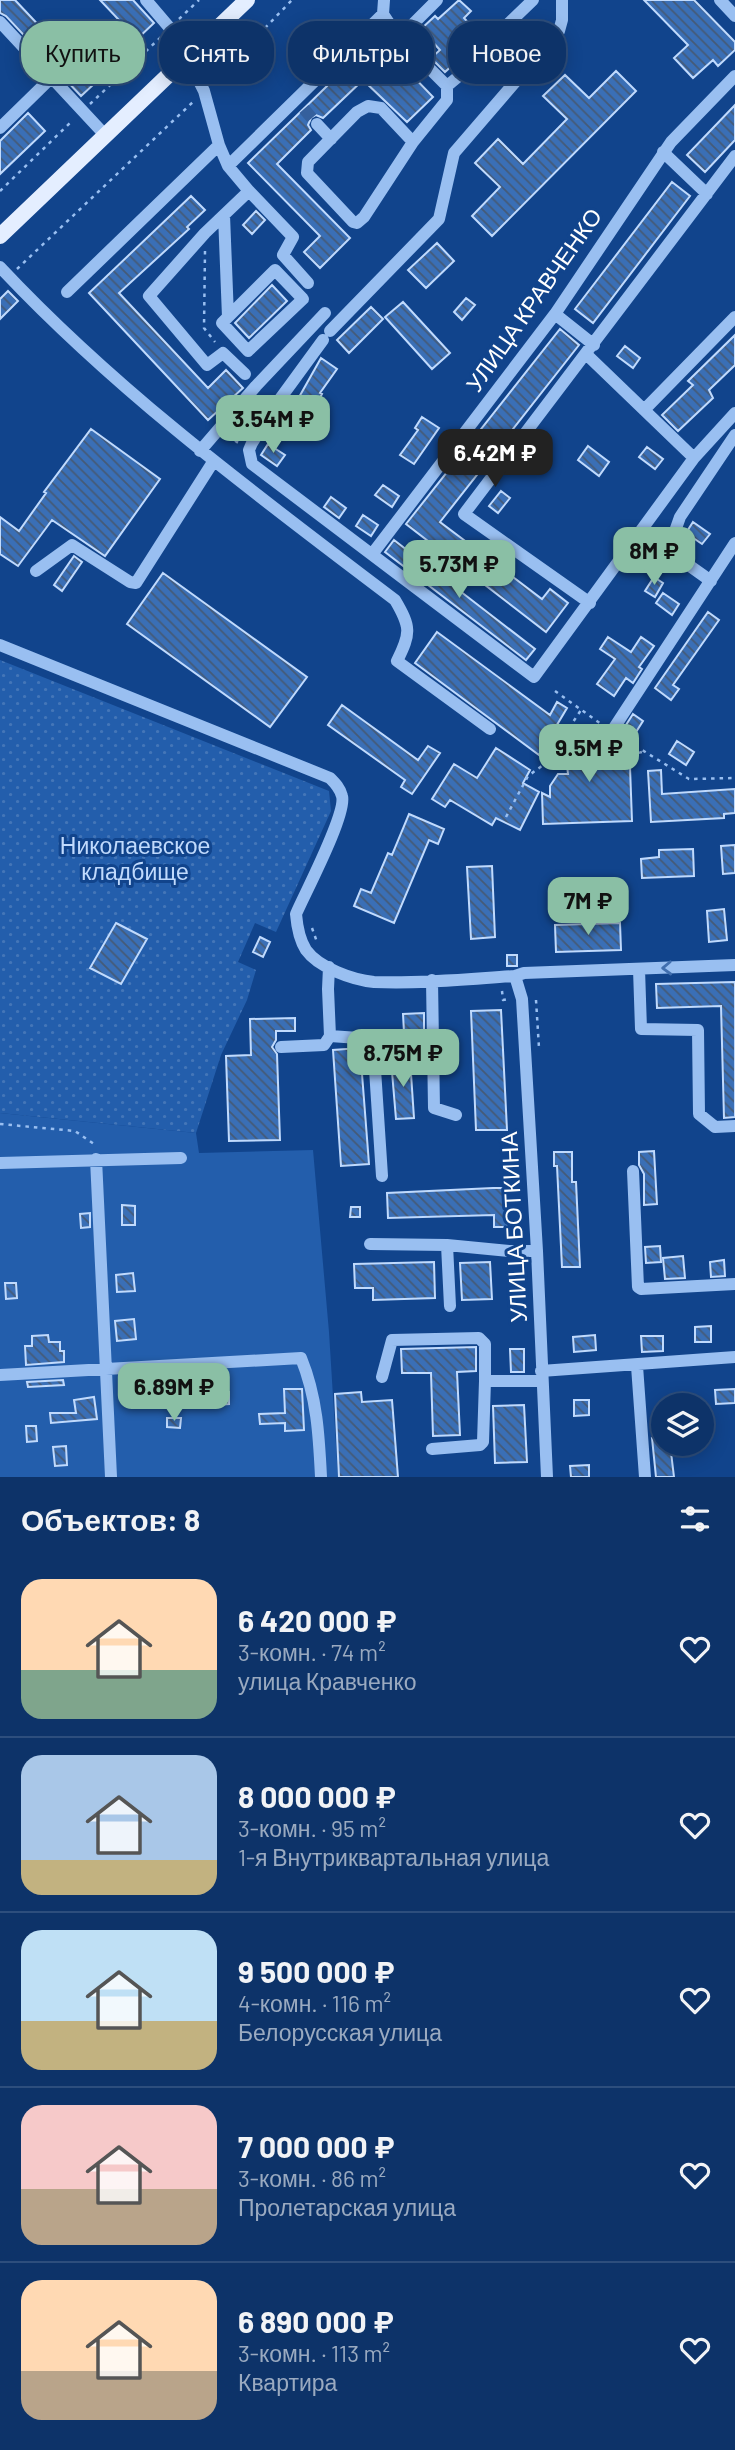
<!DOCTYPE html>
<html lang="ru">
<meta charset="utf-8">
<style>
body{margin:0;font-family:Barlow,sans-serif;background:#163b6f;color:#f1f3f6;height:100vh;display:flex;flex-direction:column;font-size:26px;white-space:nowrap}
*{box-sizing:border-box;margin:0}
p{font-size:23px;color:#9aaac0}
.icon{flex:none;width:38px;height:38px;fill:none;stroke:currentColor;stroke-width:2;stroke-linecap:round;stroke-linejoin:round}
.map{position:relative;height:1477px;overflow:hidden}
.side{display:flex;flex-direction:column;background:#0d3369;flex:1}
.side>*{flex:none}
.top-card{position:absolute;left:21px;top:21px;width:693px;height:63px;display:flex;gap:14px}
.tools{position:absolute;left:651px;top:1393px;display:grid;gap:14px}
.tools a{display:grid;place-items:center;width:63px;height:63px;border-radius:50%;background:#0d3369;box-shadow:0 4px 18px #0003,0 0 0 2px #2d4e7d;font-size:35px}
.price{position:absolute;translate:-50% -60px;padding:0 16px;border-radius:14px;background:#8abfa5;color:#111;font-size:23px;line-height:46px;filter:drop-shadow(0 2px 4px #0008)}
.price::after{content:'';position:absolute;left:50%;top:42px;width:21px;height:16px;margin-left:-10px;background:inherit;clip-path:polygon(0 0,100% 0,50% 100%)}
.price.on{background:#222;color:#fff}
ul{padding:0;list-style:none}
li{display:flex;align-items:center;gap:21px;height:175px;padding:0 21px}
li+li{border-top:2px solid #2d4e7d}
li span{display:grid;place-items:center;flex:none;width:196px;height:140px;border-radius:21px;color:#555}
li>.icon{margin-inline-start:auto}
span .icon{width:84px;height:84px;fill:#fffc;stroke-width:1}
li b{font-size:30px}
h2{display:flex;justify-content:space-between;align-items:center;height:84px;padding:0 21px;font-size:30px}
.tag{padding:0 24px;border-radius:28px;background:#0d3369;box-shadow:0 4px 18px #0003,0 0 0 2px #2d4e7d;font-size:24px;line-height:63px}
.tag.on{background:#8abfa5;color:#111}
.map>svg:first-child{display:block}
.grass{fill:url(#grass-dots)}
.garden{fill:#235eac}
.building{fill:url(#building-back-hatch);stroke:#c0dafd;stroke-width:2}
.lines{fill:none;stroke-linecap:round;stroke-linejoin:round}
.minor-tunnel{stroke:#35609d;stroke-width:12;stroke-dasharray:12 6;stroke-linecap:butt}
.path{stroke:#99bff1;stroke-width:2.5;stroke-dasharray:3.5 5;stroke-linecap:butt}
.minor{stroke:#99bff1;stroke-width:12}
.major{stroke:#e4eeff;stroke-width:16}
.oneway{stroke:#416faf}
.labels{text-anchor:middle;stroke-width:6;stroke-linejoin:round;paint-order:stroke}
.street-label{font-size:23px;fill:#fff;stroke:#11448c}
.park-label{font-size:23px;fill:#c0dafd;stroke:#11448c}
</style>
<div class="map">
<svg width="735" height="1477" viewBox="0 0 735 1477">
<defs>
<pattern id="grass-dots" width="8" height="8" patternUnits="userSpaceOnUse" patternTransform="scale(1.75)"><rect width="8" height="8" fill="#235eac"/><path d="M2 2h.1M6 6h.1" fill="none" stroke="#4476b8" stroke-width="1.8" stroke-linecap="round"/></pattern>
<pattern id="building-back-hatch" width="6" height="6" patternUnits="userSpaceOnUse" patternTransform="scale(1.75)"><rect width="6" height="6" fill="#3a6fb6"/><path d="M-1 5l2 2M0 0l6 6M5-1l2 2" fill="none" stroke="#455a76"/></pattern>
</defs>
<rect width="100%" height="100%" fill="#11448c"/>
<!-- grass -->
<path class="grass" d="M0,660L329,791L331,811L276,932L255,923L238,962L256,970L247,1000L221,1055L196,1133L0,1113Z"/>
<!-- garden -->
<path class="garden" d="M0,1113L196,1133L199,1153L313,1150L329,1332L338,1477H0Z"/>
<!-- building -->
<path class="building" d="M0,0H15L94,84L81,96L6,16L0,13Z
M100,0H133L154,23L137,39Z
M459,0L471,11L464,18L486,42L471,54L468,51L445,72L431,58L440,50L421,29L435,16L438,19Z
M644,0H694L735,42V50L718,66L713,60L693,78L674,58L688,45Z
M364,50L396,81L406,69L433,97L407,122L363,80L323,118L316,115L311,118L308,125L311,130L277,164L350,238L320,268L304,252L320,236L248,163Z
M616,71L636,91L492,236L472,216L500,187L475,163L498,139L523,164L567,119L543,96L565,75L589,98Z
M735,105V140L705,172L687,155Z
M28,113L45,131L0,174V141Z
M672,182L690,196L593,323L575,309Z
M191,196L205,210L187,227L189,229L119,293L208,388L226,370L243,388L208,420L89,293Z
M256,211L265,220L252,234L243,225Z
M437,243L454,261L426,288L408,270Z
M272,285L287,301L249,338L235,323Z
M8,291L18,301L0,319V299Z
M466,298L475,305L462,320L454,312Z
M403,302L450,353L432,369L385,317Z
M371,307L383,319L349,353L337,340Z
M560,329L579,345L440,522L542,599L550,589L568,603L546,632L406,524Z
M735,335V365L709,390L713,398L678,431L662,415L693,385L688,381Z
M625,346L640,358L633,368L617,356Z
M321,358L337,369L320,393L322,394L305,425L307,426L298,439L279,426L287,413L289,415Z
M422,417L439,428L414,464L400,455L418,430L415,428Z
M91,429L160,479L105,556L52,520L18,566L0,554V517L19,531L46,493L44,492Z
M268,444L285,455L277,466L261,455Z
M588,446L609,462L599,476L578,460Z
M647,447L663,459L655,469L639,457Z
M383,485L399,496L392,507L375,495Z
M501,491L510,498L498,513L489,506Z
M331,497L346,508L339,518L324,507Z
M363,515L378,525L371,536L356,526Z
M693,522L710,534L702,544L686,533Z
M394,540L535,649L526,660L385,552Z
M74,556L82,562L62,591L54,585Z
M163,573L307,677L270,727L127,624Z
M654,577L663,583L655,597L645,591Z
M663,593L679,604L672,615L656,603Z
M708,612L719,620L673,685L679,689L671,700L655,688Z
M437,632L550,715L557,702L567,708L539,755L415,663Z
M608,637L631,652L641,637L654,646L639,667L642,669L633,683L626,678L614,696L597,684L615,659L600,649Z
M342,705L418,760L428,746L440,753L412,794L401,787L405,780L328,725Z
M633,714L643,721L636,732L626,725Z
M588,730V736L601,734L602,740H613L616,767H630L632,821L543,824L542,793L550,797V786L558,774H568L563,732Z
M677,741L694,752L686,765L669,754Z
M496,748L530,770L523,783L539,792L520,830L496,818L492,825L450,800L445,807L432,799L454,764L477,778Z
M661,770L662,794L735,789V813L724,814V818L651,822L648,771Z
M409,814L444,829L438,844L429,840L394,923L354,906L361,889L371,893L388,853L392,855Z
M735,845V873L723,874L721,846Z
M693,849L694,876L642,878L641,859L659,857V850Z
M492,866L495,937L471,939L467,867Z
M724,909L727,940L709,942L707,911Z
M116,923L147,939L121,984L90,968Z
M620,923L621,950L556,952L555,925Z
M260,937L270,942L263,957L253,952Z
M507,955H517V966H507Z
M735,982V1117L724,1118L721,1006L657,1008L656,984Z
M501,1010L507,1130H476L471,1011Z
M424,1013V1050L405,1051L403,1014Z
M295,1018V1031H276V1040L272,1047L277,1054L280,1140L229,1141L226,1056L251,1055L250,1019Z
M360,1048L369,1164L341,1166L333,1050Z
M410,1059L414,1118L396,1119L391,1060Z
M654,1151L657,1204L644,1205V1174L639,1165V1152Z
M554,1152H572V1182H576L580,1267H562L557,1166H554Z
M493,1188H506L507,1227H494V1215L388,1218L387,1193Z
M122,1205L135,1206V1225H122Z
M351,1207H360V1217H350Z
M90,1213V1227L81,1228L80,1214Z
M660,1246L661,1262L646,1263L645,1247Z
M683,1256L685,1278L665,1279L663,1258Z
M724,1260L725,1276L711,1277L710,1262Z
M434,1262L435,1298L373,1300V1288H355L354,1264Z
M490,1262L492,1299L462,1300L460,1263Z
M133,1273L135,1291L117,1292L116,1275Z
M5,1283H16L17,1298L6,1299Z
M134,1319L136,1339L117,1341L115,1321Z
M711,1326V1342H695V1327Z
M48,1335L49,1342H60V1351H64V1362L26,1365L25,1346H32V1336Z
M595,1335L596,1350L574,1352L573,1337Z
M641,1336H663V1351L642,1352Z
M476,1347V1371L457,1372L460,1435L433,1436L431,1373H402L401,1349Z
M510,1349H524V1372H511Z
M63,1380L64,1385L28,1387L27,1382Z
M284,1389H302L304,1430L285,1431V1423L260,1424L259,1414L285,1413Z
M735,1389V1403L716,1404L715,1390Z
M216,1392H229V1404L216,1405Z
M361,1392L362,1402L392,1400L398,1477H339L335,1394Z
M94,1397L97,1419L51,1423L50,1413H76L74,1400Z
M574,1400H589V1415L574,1416Z
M524,1405L527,1462L495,1463L493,1406Z
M167,1418H181L180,1428L167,1427Z
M26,1426H36L37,1441L27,1442Z
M652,1438H663V1444H670L674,1477H656Z
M66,1446L67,1465L55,1466L53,1447Z
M589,1465V1477H571L570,1466Z"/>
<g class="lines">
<!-- minor-tunnel -->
<path class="minor-tunnel" d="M304,109L317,124"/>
<!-- path -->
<path class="path" d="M179,19L199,0
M212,83L292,0
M90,104L162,36
M0,191L73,120
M205,251L204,328L215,342
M17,269L195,100
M228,436L240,444
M555,691L601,724
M621,737L689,779L735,778
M546,763L605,761L642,752
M506,817L528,776L546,763L581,710
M312,928L317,942
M502,991L503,1000L508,999
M536,1000L539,1048
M0,1124L75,1131L94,1144V1147"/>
<!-- minor -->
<path class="minor" d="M146,0L191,53
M720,0L735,16
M383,14L399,38L447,86V100L413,142L364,217L357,223L353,222L307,173L308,162L357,112L368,106L381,108L413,142
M0,22L105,135
M506,26L533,0
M399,38L437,0
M187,57L204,91L219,145L228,166L249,191L205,233L149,296L207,365L223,353L245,374
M447,86L495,46
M317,124L331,139
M0,128L51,78
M663,152L707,194
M228,166L383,14L384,0
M249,191L293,237L283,255L308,283
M224,215L228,317L222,323L248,351L303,299L275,270L228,317
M0,267C118,393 258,496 395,600C411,627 411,633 397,661L490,729
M67,292L219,145
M555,314L594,345
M330,331L439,219L454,153L559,31L562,20V0
M323,340L277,403L252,443L249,450L252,464L534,677L694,458L735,413
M586,354L694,458
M644,410L735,317
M200,451L256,386L325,313
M373,553L555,314L671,142L735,76
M36,571L72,545L130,582L136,583L213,462
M711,581L673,554L674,534L680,517L735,435
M590,603L464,514L735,156
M0,645L330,778C335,783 340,788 342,796C347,814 305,893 296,914C297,926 299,939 306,950C319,968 353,980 374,982C420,984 469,979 515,976L524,973L735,965
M612,731L735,543
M639,969L641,1029L698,1030L699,1114L715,1127L735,1126
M515,976L522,999L537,1251L547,1477
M432,980L434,1108L456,1115
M330,1036L373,1039L382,1176
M281,1047L324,1045L330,1036L328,989L329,967
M96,1159L111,1477
M0,1163L181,1158
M633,1171L638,1287L641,1289L735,1284
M370,1244L447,1245L509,1251H537
M447,1245L450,1306
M637,1366L645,1477
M541,1371L735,1357
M0,1375L301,1358C317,1397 319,1436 321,1477
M382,1377L392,1340L479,1338L485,1344V1381H542
M432,1449L480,1445L483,1442L485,1381"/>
<!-- major -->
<path class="major" d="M0,236L247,0"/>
</g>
<!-- one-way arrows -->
<defs><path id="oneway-chevron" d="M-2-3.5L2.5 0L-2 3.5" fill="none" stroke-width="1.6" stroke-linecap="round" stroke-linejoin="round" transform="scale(1.75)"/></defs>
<use class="oneway" href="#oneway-chevron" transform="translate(667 968) rotate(178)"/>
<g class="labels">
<!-- street labels -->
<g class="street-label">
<text transform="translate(534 300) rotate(-55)" y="8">УЛИЦА КРАВЧЕНКО</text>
<text transform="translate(514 1227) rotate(-93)" y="8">УЛИЦА БОТКИНА</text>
</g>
<!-- park labels -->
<g class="park-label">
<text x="135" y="854">Николаевское<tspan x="135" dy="26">кладбище</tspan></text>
</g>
</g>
</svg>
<div class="tools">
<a><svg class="icon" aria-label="layers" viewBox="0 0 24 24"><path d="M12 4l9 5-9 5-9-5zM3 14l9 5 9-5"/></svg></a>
</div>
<b class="price" style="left:273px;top:455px">3.54M ₽</b>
<b class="price on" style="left:495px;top:489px">6.42M ₽</b>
<b class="price" style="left:654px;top:587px">8M ₽</b>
<b class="price" style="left:459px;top:600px">5.73M ₽</b>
<b class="price" style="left:589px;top:784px">9.5M ₽</b>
<b class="price" style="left:588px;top:937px">7M ₽</b>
<b class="price" style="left:403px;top:1089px">8.75M ₽</b>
<b class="price" style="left:174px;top:1423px">6.89M ₽</b>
<div class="top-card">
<a class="tag on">Купить</a>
<a class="tag">Снять</a>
<a class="tag">Фильтры</a>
<a class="tag">Новое</a>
</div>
</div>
<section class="side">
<h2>Объектов: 8<svg class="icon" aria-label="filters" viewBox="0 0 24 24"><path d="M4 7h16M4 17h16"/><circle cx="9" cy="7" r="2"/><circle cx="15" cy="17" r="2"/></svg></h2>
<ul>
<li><span style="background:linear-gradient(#ffd9b3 65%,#7fa58c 0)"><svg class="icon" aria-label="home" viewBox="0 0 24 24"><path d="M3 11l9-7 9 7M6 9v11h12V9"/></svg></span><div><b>6 420 000 ₽</b><p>3-комн. · 74 m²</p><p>улица Кравченко</p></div><svg class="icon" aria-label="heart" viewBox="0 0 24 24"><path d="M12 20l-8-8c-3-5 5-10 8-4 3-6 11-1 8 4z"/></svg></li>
<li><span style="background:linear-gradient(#a9c7e8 75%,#c2b280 0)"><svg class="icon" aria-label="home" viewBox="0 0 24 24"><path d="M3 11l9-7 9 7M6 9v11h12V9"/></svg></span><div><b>8 000 000 ₽</b><p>3-комн. · 95 m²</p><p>1-я Внутриквартальная улица</p></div><svg class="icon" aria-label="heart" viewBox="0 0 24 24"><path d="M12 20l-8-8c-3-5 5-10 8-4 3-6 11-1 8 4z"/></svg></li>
<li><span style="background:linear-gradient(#bfe0f5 65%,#c2b280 0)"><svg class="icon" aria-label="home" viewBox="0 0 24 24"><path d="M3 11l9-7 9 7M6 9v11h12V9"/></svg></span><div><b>9 500 000 ₽</b><p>4-комн. · 116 m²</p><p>Белорусская улица</p></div><svg class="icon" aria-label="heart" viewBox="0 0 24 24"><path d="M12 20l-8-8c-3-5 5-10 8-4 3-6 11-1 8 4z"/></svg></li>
<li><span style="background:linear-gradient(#f6c9c9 60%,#b9a48a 0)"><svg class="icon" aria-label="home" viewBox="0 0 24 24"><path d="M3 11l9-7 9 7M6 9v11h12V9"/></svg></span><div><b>7 000 000 ₽</b><p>3-комн. · 86 m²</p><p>Пролетарская улица</p></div><svg class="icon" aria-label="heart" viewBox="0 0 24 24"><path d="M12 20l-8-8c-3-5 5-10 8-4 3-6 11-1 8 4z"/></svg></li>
<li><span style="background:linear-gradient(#ffd9b3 65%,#b9a48a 0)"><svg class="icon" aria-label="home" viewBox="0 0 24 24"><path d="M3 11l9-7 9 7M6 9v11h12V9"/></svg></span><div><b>6 890 000 ₽</b><p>3-комн. · 113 m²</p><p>Квартира</p></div><svg class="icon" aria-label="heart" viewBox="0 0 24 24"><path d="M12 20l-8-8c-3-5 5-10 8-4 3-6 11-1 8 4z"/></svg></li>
</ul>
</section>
